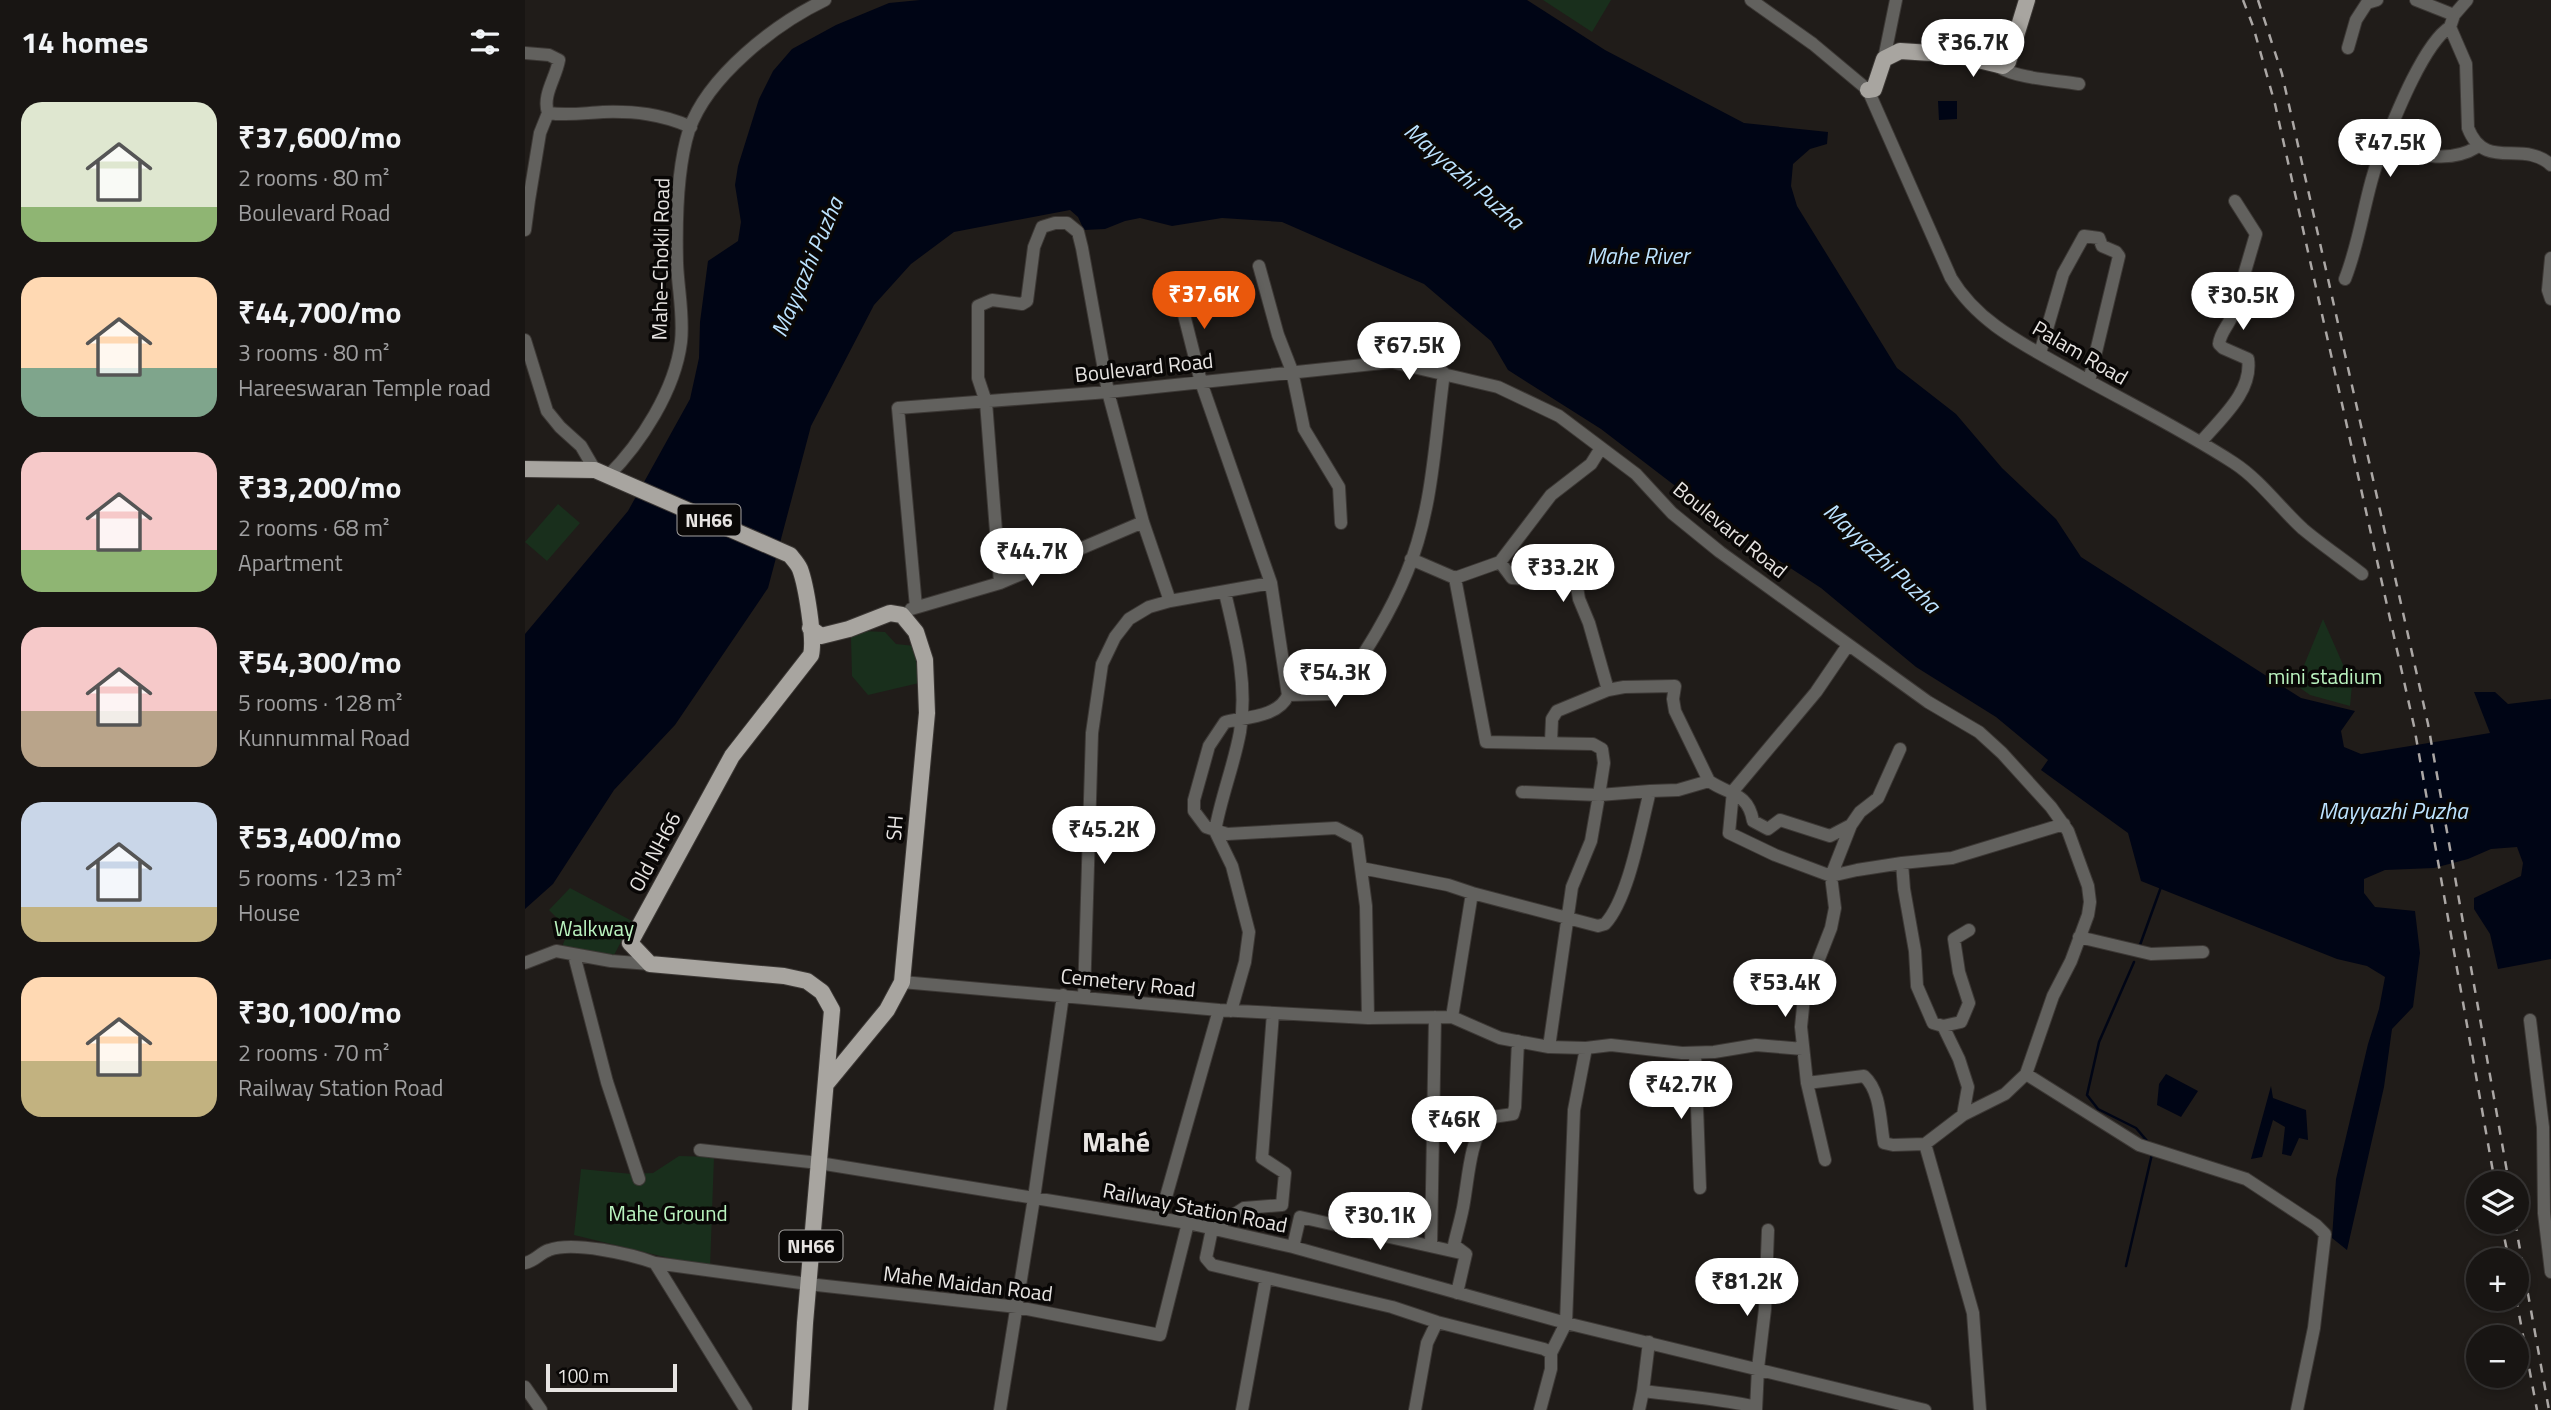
<!DOCTYPE html>
<meta charset="utf-8">
<style>
body{margin:0;font-family:"Titillium Web",sans-serif;background:#211e1c;color:#f1f3f6;height:100vh;display:flex;flex-direction:column;font-size:26px;white-space:nowrap}
*{box-sizing:border-box;margin:0}
p{font-size:23px;color:#9f9fa0}
.icon{flex:none;width:38px;height:38px;fill:none;stroke:currentColor;stroke-width:2;stroke-linecap:round;stroke-linejoin:round}
.map{position:relative;flex:1;overflow:hidden}
.drawer{display:flex;flex-direction:column;background:#181513;width:525px}
.drawer>*{flex:none}
.controls{position:absolute;left:1941px;top:1171px;display:grid;gap:14px}
.controls a{display:grid;place-items:center;width:63px;height:63px;border-radius:50%;background:#181513;box-shadow:0 4px 10px #0003,0 0 0 2px #363433;font-size:35px}
.scale{position:absolute;left:21px;bottom:18px;width:131px;box-sizing:border-box;padding-left:7px;border:4px solid #e7e4e2;border-top:0;font-size:19px;line-height:24px;white-space:nowrap;color:#e7e4e2;-webkit-text-stroke:5px #090706;paint-order:stroke}
.price{position:absolute;translate:-50% -60px;padding:0 16px;border-radius:24px;background:#fff;color:#222;font-size:23px;line-height:46px;filter:drop-shadow(0 2px 4px #0008)}
.price::after{content:'';position:absolute;left:50%;top:42px;width:21px;height:16px;margin-left:-10px;background:inherit;clip-path:polygon(0 0,100% 0,50% 100%)}
.price.on{background:#ea580c;color:#fff}
ul{padding:0;list-style:none}
li{display:flex;align-items:center;gap:21px;height:175px;padding:0 21px}
li span{display:grid;place-items:center;flex:none;width:196px;height:140px;border-radius:21px;color:#555}
li>.icon{margin-inline-start:auto}
span .icon{width:84px;height:84px;fill:#fffc;stroke-width:1}
li b{font-size:30px}
h2{display:flex;justify-content:space-between;align-items:center;height:84px;padding:0 21px;font-size:30px}
main{display:flex;flex:1;min-height:0}
.map>svg:first-child{display:block}
.green{fill:#192f1c}
.water{fill:#000515}
.lines{fill:none;stroke-linecap:round;stroke-linejoin:round}
.stream{stroke:#000515;stroke-width:2.5}
.minor-casing{stroke:#3c3835;stroke-width:14}
.major-casing{stroke:#3c3835;stroke-width:18}
.minor{stroke:#62615e;stroke-width:12}
.major{stroke:#a8a5a0;stroke-width:16}
.rail{stroke:#aba7a5;stroke-width:2.5;stroke-dasharray:9 9;stroke-linecap:butt}
.labels{text-anchor:middle;stroke-width:7;stroke-linejoin:round;paint-order:stroke}
.shield{fill:#090706;stroke:#a4a2a0;stroke-width:2}
.shield-label{font-size:19px;font-weight:bold;fill:#e7e4e2}
.street-label{font-size:21px;fill:#e7e4e2;stroke:#090706}
.park-label{font-size:21px;fill:#baf3bf;stroke:#090706}
.water-label{font-size:23px;font-style:italic;fill:#bde3ff;stroke:#090706}
.district-label{font-size:28px;font-weight:bold;fill:#e7e4e2;stroke:#090706}
</style>
<main>
<section class="drawer">
<h2>14 homes<svg class="icon" aria-label="filters" viewBox="0 0 24 24"><path d="M4 7h16M4 17h16"/><circle cx="9" cy="7" r="2"/><circle cx="15" cy="17" r="2"/></svg></h2>
<ul>
<li><span style="background:linear-gradient(#dfe7d0 75%,#8fb573 0)"><svg class="icon" aria-label="home" viewBox="0 0 24 24"><path d="M3 11l9-7 9 7M6 9v11h12V9"/></svg></span><div><b>₹37,600/mo</b><p>2 rooms · 80 m²</p><p>Boulevard Road</p></div></li>
<li><span style="background:linear-gradient(#ffd9b3 65%,#7fa58c 0)"><svg class="icon" aria-label="home" viewBox="0 0 24 24"><path d="M3 11l9-7 9 7M6 9v11h12V9"/></svg></span><div><b>₹44,700/mo</b><p>3 rooms · 80 m²</p><p>Hareeswaran Temple road</p></div></li>
<li><span style="background:linear-gradient(#f6c9c9 70%,#8fb573 0)"><svg class="icon" aria-label="home" viewBox="0 0 24 24"><path d="M3 11l9-7 9 7M6 9v11h12V9"/></svg></span><div><b>₹33,200/mo</b><p>2 rooms · 68 m²</p><p>Apartment</p></div></li>
<li><span style="background:linear-gradient(#f6c9c9 60%,#b9a48a 0)"><svg class="icon" aria-label="home" viewBox="0 0 24 24"><path d="M3 11l9-7 9 7M6 9v11h12V9"/></svg></span><div><b>₹54,300/mo</b><p>5 rooms · 128 m²</p><p>Kunnummal Road</p></div></li>
<li><span style="background:linear-gradient(#c9d6e8 75%,#c2b280 0)"><svg class="icon" aria-label="home" viewBox="0 0 24 24"><path d="M3 11l9-7 9 7M6 9v11h12V9"/></svg></span><div><b>₹53,400/mo</b><p>5 rooms · 123 m²</p><p>House</p></div></li>
<li><span style="background:linear-gradient(#ffd9b3 60%,#c2b280 0)"><svg class="icon" aria-label="home" viewBox="0 0 24 24"><path d="M3 11l9-7 9 7M6 9v11h12V9"/></svg></span><div><b>₹30,100/mo</b><p>2 rooms · 70 m²</p><p>Railway Station Road</p></div></li>
</ul>
</section>
<div class="map">
<svg width="2026" height="1410" viewBox="0 0 2026 1410">
<rect width="100%" height="100%" fill="#201c19"/>
<!-- green -->
<path class="green" d="M1018,0H1086L1067,32Z
M33,504L55,523L22,561L0,542Z
M1798,619L1827,685L1825,706L1785,695L1771,685Z
M338,631L360,632L371,644L390,646L394,683L343,695L327,676L326,638Z
M45,888L107,921L88,957L36,949L44,930L24,910Z
M154,1156L189,1157L185,1268L49,1235L56,1169L107,1174L128,1173Z"/>
<!-- water -->
<path class="water" d="M395,0H1002L1080,50L1219,123L1303,132L1302,144L1285,149L1268,164L1266,186L1272,206L1372,368L1431,414L1477,468L1531,519L1556,557L1776,698L1830,711L1816,731L1819,747L1836,754L1965,733L1949,692H1970L1983,704L2026,699V959L1973,969L1965,934L1949,909V898L1996,876L1998,863L1992,847L1966,849L1943,859L1909,868L1860,870L1839,879V893L1850,907L1890,911L1895,953L1888,1007L1867,1029L1859,1087L1822,1250L1807,1238L1811,1179L1843,1044L1854,1009L1860,977L1842,966L1812,959L1616,881L1603,833L1516,770L1523,760L1471,717L1391,667L1296,588L1213,534L1076,429L983,370L966,341L899,284L757,222L697,218L647,226L615,218L600,221L580,229L559,230L553,217L545,210L429,232L386,264L349,305L286,426L243,588L150,725L89,790L28,884L0,909V634L103,511L165,399L174,358L175,322L183,261L213,241L216,222L210,185L213,166L234,99L248,71L267,49L311,25L364,3Z
M1413,101H1432V119L1414,120Z
M1641,1074L1673,1091L1656,1117L1632,1105L1634,1084Z
M1746,1086L1748,1098L1781,1110L1783,1140L1774,1138L1766,1156L1757,1154L1760,1127L1748,1120L1737,1157L1726,1159Z"/>
<g class="lines">
<!-- stream -->
<path class="stream" d="M1615,945L1636,887
M1609,962L1574,1042L1562,1095L1573,1109L1611,1128L1623,1142
M1601,1266L1627,1154"/>
<!-- minor casing -->
<g class="minor-casing">
<path id="minor" d="M1226,0L1288,44L1343,90L1426,278C1453,323 1498,344 1542,369C1597,400 1655,428 1709,463C1735,480 1755,508 1778,529C1797,545 1818,559 1837,574
M1891,0L1929,15
M1942,0L1929,15L1925,27L1941,64L1943,128C1960,172 1998,139 2026,165
M1823,48L1831,20L1842,3L1852,0
M0,53L24,55L34,60C31,78 17,95 23,113C43,116 58,113 78,112C109,111 137,114 166,127
M1359,59L1371,0
M1474,67C1494,79 1531,80 1554,84
M1858,147C1870,117 1899,43 1925,27
M0,198L4,200L0,230
M4,200L15,133L23,113
M2026,258L2023,290L2026,299
M734,266L753,335L767,371L779,429L814,487L816,523
M1820,279C1837,236 1840,189 1858,147C1890,153 1923,165 1952,147
M652,287L676,382L746,583L763,695L804,694L816,689C841,651 865,614 882,572C908,510 910,438 919,373
M0,340L22,411L35,427L56,446L70,470
M1515,353L1538,274L1559,236L1574,238L1577,246L1591,252L1594,256L1564,381
M1676,442C1695,419 1728,392 1723,359L1698,348L1694,344C1695,333 1703,326 1707,316L1731,234L1710,201
M83,476C116,443 150,390 156,342C159,316 153,289 152,263C151,223 152,168 164,130C183,76 250,24 300,0
M886,559L930,578L975,562L1026,495L1066,464L1076,448
M975,562L987,578L1014,580L1045,576L1051,581L1054,599L1064,623L1083,690
M930,578L961,742L1068,744L1077,749L1079,763L1074,795L1125,791
M475,583L461,402L453,378V306L467,300L497,304L502,301L509,247L517,227L530,223H542L553,232L557,248L583,392L618,522L645,601
M700,593C711,639 723,684 715,732C709,765 696,797 690,831L707,866L724,932L720,962L706,1011
M391,607L373,408L583,392L867,362L973,387L1034,416L1111,474L1147,513L1195,552L1403,702L1454,732L1477,753L1526,807L1543,831L1563,886L1565,902L1563,915L1546,961L1528,996L1501,1074L1480,1094L1438,1115L1400,1144L1448,1313L1455,1410
M386,609L475,583L618,522
M1323,645L1291,692L1208,791L1204,833L1250,855L1306,876L1332,870L1377,863
M763,695C754,717 721,717 700,722L684,746L669,800V811L681,827L702,834L811,828L832,839L841,906L843,1018
M1026,742L1027,719L1032,711L1083,690L1099,687L1150,686L1148,699L1150,711L1184,781C1204,795 1223,792 1228,821L1243,829L1255,820L1305,836L1326,825L1335,812L1353,798L1375,749
M997,792L1074,795L1066,841L1047,887L1024,1047L1061,1048L1086,1045L1157,1053L1189,1052L1231,1045L1278,1049
M836,868L923,885L947,893
M1554,937L1626,954L1678,952
M49,955L82,1082L114,1179
M0,963L31,951L86,961L125,964
M377,982L694,1010L635,1218
M559,997L567,733L577,664L590,637L604,619L624,607L645,601L746,583
M694,1010L843,1018L927,1017L947,893L1073,926L1080,924C1104,898 1116,826 1125,791L1153,790L1184,781
M748,1013L737,1158L760,1173L757,1205L719,1208L687,1229L681,1258L687,1265L867,1307L912,1322L1019,1349L1026,1353
M927,1017L975,1038L1024,1047
M2005,1020L2018,1127L2019,1213L2026,1272
M1418,1026L1408,1023L1392,986L1390,951L1379,889L1377,863L1427,858L1539,824
M1170,1053L1175,1188
M1501,1074L1614,1145L1721,1179L1791,1225L1800,1234L1789,1328L1772,1410
M1282,1083L1339,1076C1356,1091 1355,1122 1359,1143L1368,1145L1400,1144
M1438,1115L1443,1087L1434,1059L1418,1026L1436,1022L1444,1003L1434,972L1429,939L1444,930
M175,1150L294,1163L663,1223L768,1247L1041,1323L1400,1410
M1300,1160L1282,1083L1276,1027L1279,997L1306,928L1310,908L1306,876L1326,825
M906,1246L910,1017
M768,1247L775,1217L936,1253
M0,1263C10,1261 15,1253 24,1250C48,1241 106,1254 130,1263L283,1284L492,1307L635,1335L663,1223
M130,1263L221,1410
M932,1293L941,1254L929,1245C932,1231 937,1216 939,1202C944,1172 945,1144 961,1118L988,1114L990,1107L993,1041
M1124,1342L1118,1391C1156,1396 1194,1398 1231,1407
M0,1387L16,1410
M475,1410L509,1198L538,995
M717,1410L741,1278
M890,1410L902,1343L912,1322
M1015,1410L1026,1369V1353L1041,1323L1049,1110L1061,1048
M1114,1410L1118,1391
M1231,1410L1233,1368L1240,1309L1243,1230"/>
</g>
<!-- major casing -->
<g class="major-casing">
<path id="major" d="M1343,90L1349,89L1359,59L1375,51L1406,53L1432,55L1478,66L1483,62L1502,0
M0,469L70,470L265,555C269,560 273,564 275,569C281,585 290,639 286,655L207,756L105,943L125,964L259,976L282,981L297,992L307,1010L280,1323L275,1410
M285,628L296,636L324,629L365,613L377,615L391,632L400,660L402,713L377,982L362,1010L302,1083"/>
</g>
<!-- minor -->
<use href="#minor" class="minor"/>
<!-- major -->
<use href="#major" class="major"/>
<!-- rail -->
<path class="rail" d="M1718,0L1728,26L1750,104L1889,726L1970,1183
M1733,0L1757,74L1903,724L1984,1183
M1976,1222L1984,1260
M1990,1222L2024,1410
M1991,1298L2012,1410"/>
</g>
<g class="labels">
<!-- shield labels -->
<g class="shield">
<rect x="152.5" y="504.5" width="63" height="31" rx="5"/>
<rect x="254.5" y="1230.5" width="63" height="31" rx="5"/>
</g>
<g class="shield-label">
<text x="184" y="527">NH66</text>
<text x="286" y="1253">NH66</text>
</g>
<!-- street labels -->
<g class="street-label">
<text transform="translate(136 259) rotate(-89)" y="7">Mahe-Chokli Road</text>
<text transform="translate(1555 353) rotate(30)" y="7">Palam Road</text>
<text transform="translate(619 368) rotate(-6)" y="7">Boulevard Road</text>
<text transform="translate(1205 530) rotate(39)" y="7">Boulevard Road</text>
<text transform="translate(370 828) rotate(-85)" y="7">SH</text>
<text transform="translate(130 852) rotate(-62)" y="7">Old NH66</text>
<text transform="translate(603 983) rotate(6)" y="7">Cemetery Road</text>
<text transform="translate(670 1208) rotate(11)" y="7">Railway Station Road</text>
<text transform="translate(443 1284) rotate(7)" y="7">Mahe Maidan Road</text>
</g>
<!-- park labels -->
<g class="park-label">
<text x="1800" y="684">mini stadium</text>
<text x="69" y="936">Walkway</text>
<text x="143" y="1221">Mahe Ground</text>
</g>
<!-- water labels -->
<g class="water-label">
<text transform="translate(939 176) rotate(41)" y="8">Mayyazhi Puzha</text>
<text x="1113" y="264">Mahe River</text>
<text transform="translate(282 267) rotate(-67)" y="8">Mayyazhi Puzha</text>
<text transform="translate(1357 558) rotate(43)" y="8">Mayyazhi Puzha</text>
<text x="1868" y="819">Mayyazhi Puzha</text>
</g>
<!-- district labels -->
<g class="district-label">
<text x="591" y="1152">Mahé</text>
</g>
</g>
</svg>
<div class="controls">
<a><svg class="icon" aria-label="layers" viewBox="0 0 24 24"><path d="M12 4l9 5-9 5-9-5zM3 14l9 5 9-5"/></svg></a>
<a>+</a>
<a>−</a>
</div>
<div class="scale">100 m</div>
<b class="price" style="left:1448px;top:79px">₹36.7K</b>
<b class="price" style="left:1865px;top:179px">₹47.5K</b>
<b class="price on" style="left:679px;top:331px">₹37.6K</b>
<b class="price" style="left:1718px;top:332px">₹30.5K</b>
<b class="price" style="left:884px;top:382px">₹67.5K</b>
<b class="price" style="left:507px;top:588px">₹44.7K</b>
<b class="price" style="left:1038px;top:604px">₹33.2K</b>
<b class="price" style="left:810px;top:709px">₹54.3K</b>
<b class="price" style="left:579px;top:866px">₹45.2K</b>
<b class="price" style="left:1260px;top:1019px">₹53.4K</b>
<b class="price" style="left:1156px;top:1121px">₹42.7K</b>
<b class="price" style="left:929px;top:1156px">₹46K</b>
<b class="price" style="left:855px;top:1252px">₹30.1K</b>
<b class="price" style="left:1222px;top:1318px">₹81.2K</b>
</div>
</main>
